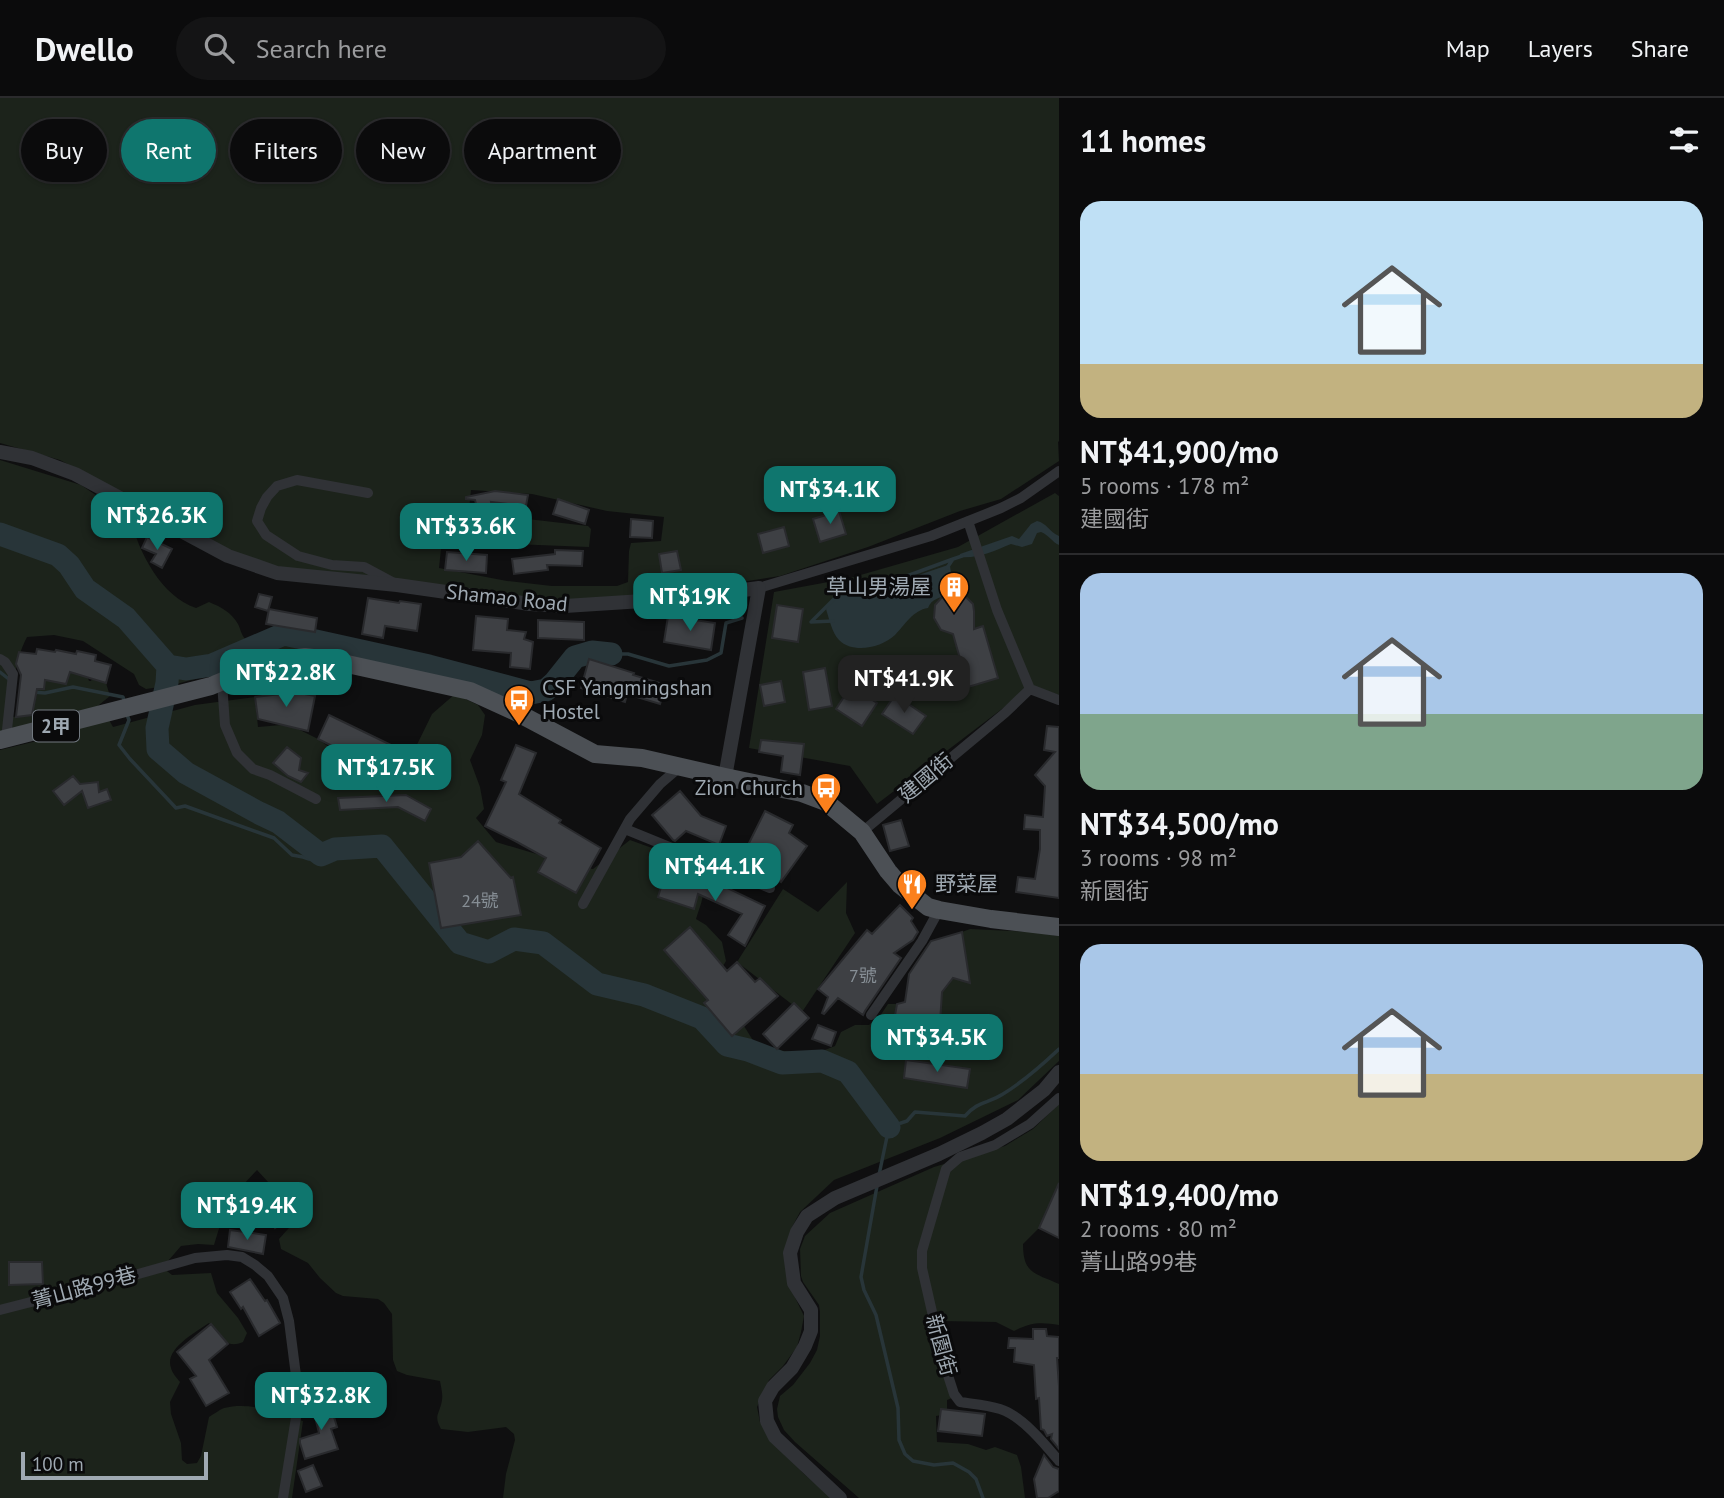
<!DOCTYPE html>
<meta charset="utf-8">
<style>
body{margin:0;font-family:"PT Sans","Noto Sans TC",sans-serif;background:#141415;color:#f1f3f6;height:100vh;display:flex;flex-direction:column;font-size:26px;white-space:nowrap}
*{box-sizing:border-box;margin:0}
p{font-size:23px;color:#9a9b9d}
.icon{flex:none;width:38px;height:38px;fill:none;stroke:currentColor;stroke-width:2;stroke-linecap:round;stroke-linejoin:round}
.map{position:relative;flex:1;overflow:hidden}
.sheet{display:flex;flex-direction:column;background:#0b0b0c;width:665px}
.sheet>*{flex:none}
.banner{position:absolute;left:21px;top:21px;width:665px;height:63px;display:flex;gap:14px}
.scale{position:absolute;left:21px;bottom:18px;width:187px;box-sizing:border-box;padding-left:7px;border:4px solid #9fa9b2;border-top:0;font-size:19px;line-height:24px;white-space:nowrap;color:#9fa9b2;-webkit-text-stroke:5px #0a0a0b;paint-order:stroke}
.price{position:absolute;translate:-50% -60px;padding:0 16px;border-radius:14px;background:#0f766e;color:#fff;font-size:23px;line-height:46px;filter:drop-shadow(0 2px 4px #0008)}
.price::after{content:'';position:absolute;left:50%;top:42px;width:21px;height:16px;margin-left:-10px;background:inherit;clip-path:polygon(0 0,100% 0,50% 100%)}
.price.current{background:#222;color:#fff}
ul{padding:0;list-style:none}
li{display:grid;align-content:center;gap:14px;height:371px;padding:0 21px}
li+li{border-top:2px solid #2b2b2d}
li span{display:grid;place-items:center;height:217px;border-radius:21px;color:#555}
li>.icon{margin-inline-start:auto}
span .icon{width:126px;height:126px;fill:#fffc;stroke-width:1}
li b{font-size:30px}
h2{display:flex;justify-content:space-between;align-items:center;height:84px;padding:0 21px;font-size:30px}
.chip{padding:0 24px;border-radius:32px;background:#0b0b0c;box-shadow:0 2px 5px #0004,0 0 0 2px #2b2b2d;font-size:24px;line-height:63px}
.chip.current{background:#0f766e;color:#fff}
header{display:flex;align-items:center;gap:42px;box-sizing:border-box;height:98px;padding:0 35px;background:#0b0b0c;border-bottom:2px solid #2b2b2d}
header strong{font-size:33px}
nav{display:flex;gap:38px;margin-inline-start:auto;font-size:24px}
.search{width:490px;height:63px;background:#141415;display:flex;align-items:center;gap:18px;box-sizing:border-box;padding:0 24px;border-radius:38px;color:#9a9b9d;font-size:26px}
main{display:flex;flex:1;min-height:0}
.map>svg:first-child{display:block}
.green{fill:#1c231b;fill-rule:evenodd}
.water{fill:#283539}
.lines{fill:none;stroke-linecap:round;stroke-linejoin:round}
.stream{stroke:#283539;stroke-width:3.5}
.river{stroke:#283539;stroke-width:23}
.building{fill:#3e4044;stroke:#292a2d;stroke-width:2}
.minor{stroke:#303236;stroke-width:10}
.tertiary{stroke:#303236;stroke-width:14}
.primary{stroke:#4c5055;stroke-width:18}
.labels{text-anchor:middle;stroke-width:6;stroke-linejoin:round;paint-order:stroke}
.number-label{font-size:18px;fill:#878f96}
.shield{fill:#0a0a0b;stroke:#727980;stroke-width:2}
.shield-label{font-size:19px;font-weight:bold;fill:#9fa9b2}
.poi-label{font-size:21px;fill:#9fa9b2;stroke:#0a0a0b;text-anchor:end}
.street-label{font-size:21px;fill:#9fa9b2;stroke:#0a0a0b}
</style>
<header>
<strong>Dwello</strong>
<div class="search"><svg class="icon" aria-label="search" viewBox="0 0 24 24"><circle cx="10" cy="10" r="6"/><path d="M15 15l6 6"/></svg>Search here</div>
<nav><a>Map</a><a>Layers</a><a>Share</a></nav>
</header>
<main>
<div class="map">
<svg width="1059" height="1400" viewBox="0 0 1059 1400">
<rect width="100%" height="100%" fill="#0f0f10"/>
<!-- green -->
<path class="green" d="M0,0H1059V343L1058,344L1059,363L1001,401L960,413L868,449L780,478L669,495L564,505L278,473L229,452L60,362L0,345ZM471,392L532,396L607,413L664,419L661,443L631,445L629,453L628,484L617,488H552L507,483L439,470L441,451L513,446L589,449L591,431L588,428L501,418L469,412Z
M0,362L81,387L131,421C138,454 162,499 196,510L209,504C221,509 231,514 238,526C241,532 241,537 246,542L270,534L306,553L294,555L272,554L210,577L173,587L146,591L139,587L134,576L83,543L54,537L27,539C13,566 14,590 12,619L32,617L38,591H44L45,582L66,586L70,574L87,578L89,583H91L92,581L106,585L110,598L94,611L0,636Z
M1055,395L1059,398V597L1032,588L877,706L850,668L749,650L774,494L850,480L958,449Z
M455,596L478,607L485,617L482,637L470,662L480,689L484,711L476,720L496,744L580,769L593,771L630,742L699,767C708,788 703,800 696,821L706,827L722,844L726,863L714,883L732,937L744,928L754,944L770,952L817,955L835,948L841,934L855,927H869L880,918L888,906H897L895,922L942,894L953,880L970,885L962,834L970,831L1032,834L1059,838V963L1018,1002L940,1040L834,1082L800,1114L792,1129L784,1158L788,1185L804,1218L801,1234L797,1249L783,1268L769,1282L757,1309L760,1324L771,1342L804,1376L832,1400H503L506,1376L515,1342L514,1336L506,1329L468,1334L441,1331C433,1317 440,1316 442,1302C443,1296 441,1289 440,1283L407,1277L397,1273L393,1262L392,1216L384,1205L378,1201L343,1198L336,1195L320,1180L308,1165L281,1151L279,1141L297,1121L292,1110L257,1072L243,1087L238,1097L262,1118L264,1125L262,1130L228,1121L221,1124L214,1147L198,1146L181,1148L168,1163L167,1173L172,1177L211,1175L217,1195L238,1220L247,1235L243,1244C225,1252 220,1237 209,1225C196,1234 164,1251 171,1270C172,1275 177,1280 180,1284L170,1304L171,1316L181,1345L182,1362L187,1366L197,1365L201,1358L209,1319C214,1316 219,1312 224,1310C250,1303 279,1315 303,1323L292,1400H0V652L37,643L108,620L113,629L195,607L255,599L258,629L281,627L296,630L318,641L359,671L383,682L406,669L432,616Z
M847,784L846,815L855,835L802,914L737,864L783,791L818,814Z
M1059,1006V1085L1039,1130L1023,1146C1023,1176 1035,1175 1059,1186V1227C1041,1224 1031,1224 1014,1233L996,1224L940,1223L931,1231L952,1300L947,1302V1316L936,1318L937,1344L968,1346L986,1352L995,1349L1017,1357L1021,1369L1025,1400H859L795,1344L784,1332L778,1319L777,1311L780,1298L793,1287L810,1265L817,1252L820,1238V1214L819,1207L803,1184L801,1178L800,1151L805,1138L830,1115L934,1069L1005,1048L1033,1031Z"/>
<!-- water -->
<path class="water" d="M1037,423C1047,425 1049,434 1059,438V447C1052,444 1049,437 1041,434L1037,435L1032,446L1022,449L1011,446C994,453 978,461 959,459L960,456L1012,438L1019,441L1031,426Z
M948,467L950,468L953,488C952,490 949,495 947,496C939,501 932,500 928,510C913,512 905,527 895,537C881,550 853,556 839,542C832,535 829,520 826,511L843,488L881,490Z"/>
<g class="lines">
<!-- stream -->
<path class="stream" d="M947,470L953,461L962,458
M844,491L850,485L889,488L896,482L953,461
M812,523L836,499
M811,524L833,523
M611,556H628L669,568L707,562L721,555L726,525L742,520
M0,574L10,582
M32,594L45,595L73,589L123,599L125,606
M127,617L129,622L119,647L130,661L176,710L185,708L274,740L292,757L303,759L309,761H317L321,757
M879,1077L889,1029L907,1023L915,1014L965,1018C978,1003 987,1006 1003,996C1024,983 1041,968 1059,951
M877,1088L861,1179L864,1192L876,1217L898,1310L899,1342L905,1356L913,1363L934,1367L953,1365L969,1374L976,1381L983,1400"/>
<!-- river -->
<path class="river" d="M0,436L58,457L69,467L85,491L126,520L168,568L186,571L212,567L284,536L429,568L531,595L546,592L555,584L575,559L592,554L611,556
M168,568L167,585L157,630L158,651L186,675L259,715L278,724L321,757L335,751L382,748L460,845L489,854L514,841L543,845L597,886L644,897L702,920L727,947L748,952L782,965L822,963L848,974L889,1029"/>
</g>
<!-- building -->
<path class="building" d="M495,393L528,397L526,408L491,404L492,412L478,414L475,402L466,401V399Z
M558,401L589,412L585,426L553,416Z
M839,413L846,436L820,444L813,421Z
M631,421L653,423L652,440L630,439Z
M784,429L789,448L763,455L758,436Z
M147,439L172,451L162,470L151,464L156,456L142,450Z
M555,452L583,453L582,468L547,467L548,472L514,476L512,461L555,456Z
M677,453L681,472L662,475L659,456Z
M447,454L487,457L486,475L445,472Z
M950,494L963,496L973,506L974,513V531L983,528L998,580L968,589L953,536L941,532L934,520L935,507L944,497Z
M259,496L272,499L268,513L255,509Z
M368,500L399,505L400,503L421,506L417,533L385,528L383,540L362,536Z
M777,507L803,511L798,544L772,540Z
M269,511L317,520L315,534L266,526Z
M476,518L508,521L507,532L526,534L524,541L533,544L530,571L510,569L511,555L473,552Z
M668,518L715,525L711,552L664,544Z
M538,522L584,524V542L538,540Z
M37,551L55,554L56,552L76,556L77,553L96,557L95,563L111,567L106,585L70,574L66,586L45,582L44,591H37L32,617L16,619L21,577L16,566L19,554L36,556Z
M589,561L634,575L633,577L666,587L660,606L627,596L625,604L581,590Z
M825,570L832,608L809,612L803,574Z
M781,583L785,604L764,608L760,587Z
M851,588L877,605L862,628L836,611Z
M289,593L315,598L308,633L258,621L255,599L289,595Z
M895,597L926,618L913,636L882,616Z
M329,617L391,647L379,671L318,641Z
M1047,628L1059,629V800L1016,794L1018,779L1035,781L1040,751V732L1024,731L1025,717L1043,719L1045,688L1035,677L1055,654L1044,652Z
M761,642L804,646L800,677L781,674L783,658L759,654Z
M516,647L536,655L519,696L561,722L559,725L601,750L576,795L538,774L546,760L517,744L485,728L506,684L501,682Z
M287,649L301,660L299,672L308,675L301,684L288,678L273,665Z
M73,678L80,686L98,684L99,694L107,691L111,702L88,710L82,693L64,707L53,693Z
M680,693L701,718L726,728L719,747L686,733L675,743L673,742L652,717Z
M406,697L431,711L425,723L398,709L340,712L338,700Z
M765,713L793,727L789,735L807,748L781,784L767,774L772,767L745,753Z
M901,722L909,748L890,753L883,727Z
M478,743L511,780L513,779L521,817L441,830L429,765L461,759Z
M665,776L713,792L717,785L765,808L745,848L728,837L742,816L698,796L694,811L658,799Z
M900,807L913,820L911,823L918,834L913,842L894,855L901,860L865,913L863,917L838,900L824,916L822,915L828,899L818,891L867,832L872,836Z
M690,829L727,873L737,864L755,884L760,880L778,898L732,938L704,905L708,902L664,852Z
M962,834L970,885L953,880L942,894L940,925L894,923L897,906L905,904L909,876L931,843Z
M794,905L809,920L777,951L763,936Z
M818,927L836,934L831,948L812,941Z
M906,962L970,971L967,990L904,980Z
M1059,1085V1140L1039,1130Z
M274,1094L291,1118L275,1130L258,1105Z
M230,1132L266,1137L263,1156L228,1149Z
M9,1164H42L43,1186L9,1187Z
M250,1181L265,1203L267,1202L280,1225L259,1238L243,1209L241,1211L230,1194Z
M211,1226L228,1246L209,1262L229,1295L206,1308L190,1281L196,1278L177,1254Z
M1033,1231H1046L1047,1238L1059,1239V1260H1057L1059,1288V1351L1051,1341L1052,1336L1047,1338L1044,1332L1041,1331L1039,1300L1036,1301L1034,1267L1014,1264L1015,1250H1008L1009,1240L1033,1241Z
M344,1275L349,1298L324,1304L319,1280Z
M284,1279L288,1302L275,1304L270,1281Z
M329,1302L337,1329L331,1331L338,1351L305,1361L300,1345V1341L319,1335L312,1307Z
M941,1311L985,1316L982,1338L938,1333Z
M1044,1357L1053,1369L1059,1371V1393L1048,1400H1037L1034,1381Z
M313,1367L322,1388L306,1394L298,1373Z"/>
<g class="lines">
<!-- minor -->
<path class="minor" d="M368,395L297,382L277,388L267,399L261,410L257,423L266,437L298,458L332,467L364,469L392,484
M968,423L997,512L1030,591
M759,490L931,438L1001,410L1021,400L1059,373
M0,561L5,564L13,576L6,641
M222,584L225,627L237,655L253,671L270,677L316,701
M1030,591L1059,602
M625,731L770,790
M862,734L1005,615L1030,591
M583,806L630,721L660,686L681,668
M871,917L922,843L939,812
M1059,1000L1030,1026L995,1047L960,1059L946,1071L922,1153V1170L943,1262L954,1296L960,1304C973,1306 987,1307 1000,1311C1022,1318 1044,1345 1059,1363
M0,1212L117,1182L195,1160L227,1157L242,1159L255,1167L268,1178L283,1200L289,1223L299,1301L283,1400"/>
<!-- tertiary -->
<path class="tertiary" d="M0,354L32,360L75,376L228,458L277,475L397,487L530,506L565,508L674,501L759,490L725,679
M840,1400L775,1339L767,1323L765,1303L773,1289L792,1270L805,1248L811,1233V1212L794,1185L790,1155L797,1134L807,1118L835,1100L939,1056L982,1035L1007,1021L1044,992L1059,974"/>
<!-- primary -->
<path class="primary" d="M0,642L211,588L247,573L285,562L305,559L329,562L470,593L516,614L595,656L642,660L725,679L802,695L826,704L862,734L888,773L900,787L928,809L939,812L991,821L1059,829"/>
</g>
<!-- icons -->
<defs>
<g id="building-pin" transform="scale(1.575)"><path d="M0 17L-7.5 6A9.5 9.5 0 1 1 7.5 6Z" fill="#fb801c" stroke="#0a0a0b"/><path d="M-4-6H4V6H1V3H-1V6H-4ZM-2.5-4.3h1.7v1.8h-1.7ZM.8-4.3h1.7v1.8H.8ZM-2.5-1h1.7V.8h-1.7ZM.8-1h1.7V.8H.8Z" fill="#fff"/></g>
<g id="bus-pin" transform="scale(1.575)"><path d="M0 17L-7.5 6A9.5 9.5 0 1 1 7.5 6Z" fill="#fb801c" stroke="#0a0a0b"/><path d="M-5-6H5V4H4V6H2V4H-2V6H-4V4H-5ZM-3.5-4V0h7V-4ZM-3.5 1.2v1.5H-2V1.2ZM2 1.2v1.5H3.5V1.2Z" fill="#fff"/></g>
<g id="restaurant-pin" transform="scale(1.575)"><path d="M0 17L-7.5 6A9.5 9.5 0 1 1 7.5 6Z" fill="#fb801c" stroke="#0a0a0b"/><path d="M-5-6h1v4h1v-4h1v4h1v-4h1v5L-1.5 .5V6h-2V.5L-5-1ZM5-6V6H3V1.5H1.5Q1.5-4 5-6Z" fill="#fff"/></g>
</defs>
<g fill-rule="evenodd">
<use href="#building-pin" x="954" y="489"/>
<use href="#bus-pin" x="519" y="602"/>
<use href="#bus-pin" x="826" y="690"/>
<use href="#restaurant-pin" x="912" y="786"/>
</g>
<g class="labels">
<!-- number labels -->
<g class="number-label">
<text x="480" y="809">24號</text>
<text x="863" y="884">7號</text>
</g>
<!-- shield labels -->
<rect class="shield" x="33" y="612.5" width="46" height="31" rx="5"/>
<g class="shield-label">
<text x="56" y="635">2甲</text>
</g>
<!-- poi labels -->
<g class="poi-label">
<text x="931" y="496">草山男湯屋</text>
<text x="542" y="597" text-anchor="start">CSF Yangmingshan<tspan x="542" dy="24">Hostel</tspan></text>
<text x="803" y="697">Zion Church</text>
<text x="935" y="793" text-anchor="start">野菜屋</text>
</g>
<!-- street labels -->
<g class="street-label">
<text transform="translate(507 500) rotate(6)" y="7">Shamao Road</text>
<text transform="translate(926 680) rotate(-40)" y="7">建國街</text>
<text transform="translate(84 1190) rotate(-15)" y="7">菁山路99巷</text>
<text transform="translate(941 1247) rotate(75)" y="7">新園街</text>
</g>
</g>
</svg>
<div class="scale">100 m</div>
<b class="price" style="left:830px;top:428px">NT$34.1K</b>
<b class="price" style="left:157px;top:454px">NT$26.3K</b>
<b class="price" style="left:466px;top:465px">NT$33.6K</b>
<b class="price" style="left:690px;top:535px">NT$19K</b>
<b class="price" style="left:286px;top:611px">NT$22.8K</b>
<b class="price current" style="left:904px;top:617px">NT$41.9K</b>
<b class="price" style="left:386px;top:706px">NT$17.5K</b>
<b class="price" style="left:715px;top:805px">NT$44.1K</b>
<b class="price" style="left:937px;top:976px">NT$34.5K</b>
<b class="price" style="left:247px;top:1144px">NT$19.4K</b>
<b class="price" style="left:321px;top:1334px">NT$32.8K</b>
<div class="banner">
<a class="chip">Buy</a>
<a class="chip current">Rent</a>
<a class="chip">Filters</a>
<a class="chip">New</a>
<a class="chip">Apartment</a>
</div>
</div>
<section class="sheet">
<h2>11 homes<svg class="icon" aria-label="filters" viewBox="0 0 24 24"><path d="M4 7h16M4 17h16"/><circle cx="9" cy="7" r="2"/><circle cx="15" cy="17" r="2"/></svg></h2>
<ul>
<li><span style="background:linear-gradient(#bfe0f5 75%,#c2b280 0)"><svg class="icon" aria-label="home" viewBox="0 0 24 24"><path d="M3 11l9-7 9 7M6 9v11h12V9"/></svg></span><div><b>NT$41,900/mo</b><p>5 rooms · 178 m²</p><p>建國街</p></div></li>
<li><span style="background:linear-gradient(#a9c7e8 65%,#7fa58c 0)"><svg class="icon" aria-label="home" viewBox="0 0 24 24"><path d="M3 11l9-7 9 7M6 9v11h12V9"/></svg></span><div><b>NT$34,500/mo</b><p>3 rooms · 98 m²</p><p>新園街</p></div></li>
<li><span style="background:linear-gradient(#a9c7e8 60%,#c2b280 0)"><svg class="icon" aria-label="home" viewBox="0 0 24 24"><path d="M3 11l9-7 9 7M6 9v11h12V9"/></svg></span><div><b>NT$19,400/mo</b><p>2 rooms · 80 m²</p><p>菁山路99巷</p></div></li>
</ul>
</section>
</main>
